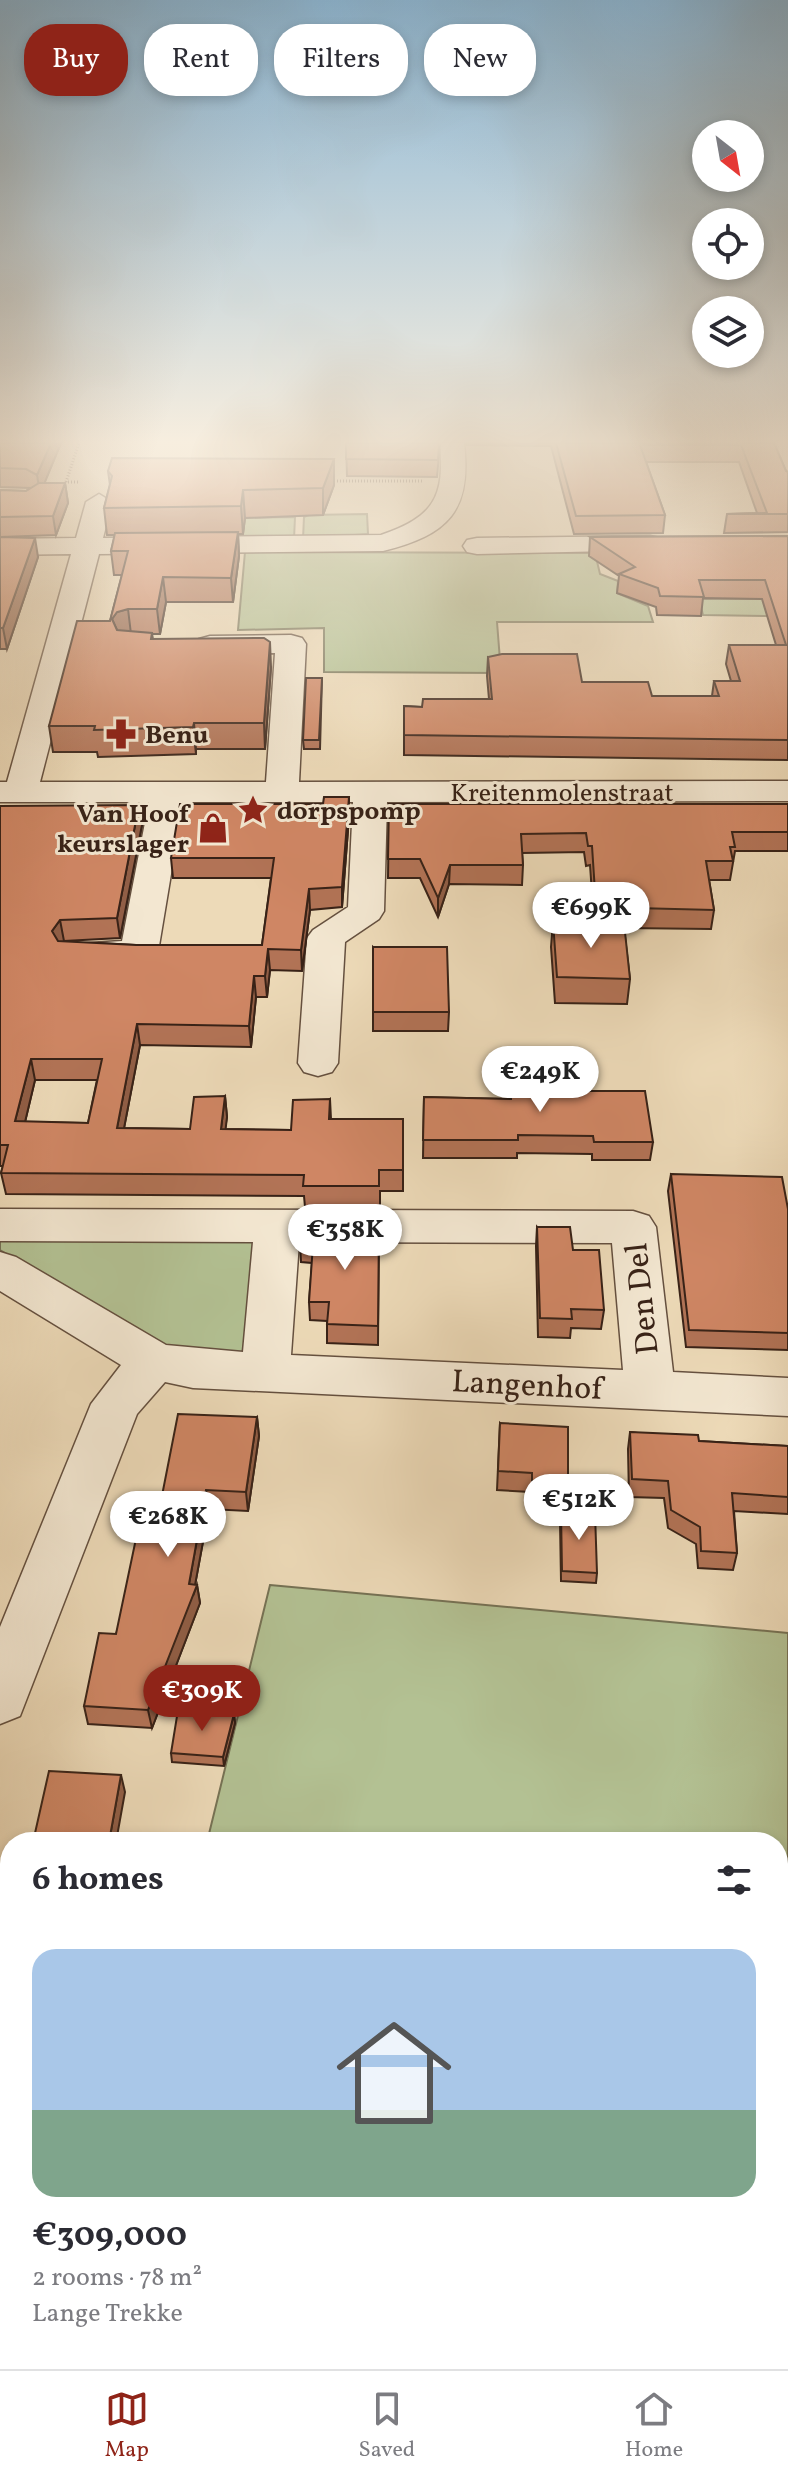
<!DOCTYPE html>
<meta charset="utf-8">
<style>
body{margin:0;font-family:Vollkorn,serif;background:#f7f7f7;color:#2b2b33;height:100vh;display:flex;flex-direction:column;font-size:30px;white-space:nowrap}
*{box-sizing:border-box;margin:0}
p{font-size:26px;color:#7c7c81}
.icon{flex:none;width:44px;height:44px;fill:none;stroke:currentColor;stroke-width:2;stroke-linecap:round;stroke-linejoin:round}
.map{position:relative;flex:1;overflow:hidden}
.sheet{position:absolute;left:0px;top:1832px;width:788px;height:538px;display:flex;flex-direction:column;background:#fff;border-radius:32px 32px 0 0;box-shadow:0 4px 12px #0003}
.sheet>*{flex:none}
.guide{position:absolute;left:24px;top:24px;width:740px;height:72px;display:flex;gap:16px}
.needle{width:52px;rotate:149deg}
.buttons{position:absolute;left:692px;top:120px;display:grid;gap:16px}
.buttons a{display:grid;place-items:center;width:72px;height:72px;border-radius:50%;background:#fff;box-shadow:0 4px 12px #0003;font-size:40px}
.price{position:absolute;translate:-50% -68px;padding:0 18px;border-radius:28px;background:#fff;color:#222;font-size:26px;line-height:52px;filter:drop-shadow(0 2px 4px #0008)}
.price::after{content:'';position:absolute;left:50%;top:48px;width:24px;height:18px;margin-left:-12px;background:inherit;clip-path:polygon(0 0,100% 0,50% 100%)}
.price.active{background:#8f2418;color:#fff}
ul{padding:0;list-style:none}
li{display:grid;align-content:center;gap:16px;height:424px;padding:0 32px}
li+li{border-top:2px solid #e1e1e2}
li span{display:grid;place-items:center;height:248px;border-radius:24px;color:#555}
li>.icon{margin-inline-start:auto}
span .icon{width:144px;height:144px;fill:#fffc;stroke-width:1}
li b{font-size:34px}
h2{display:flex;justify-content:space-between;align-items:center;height:96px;padding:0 32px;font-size:34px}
.chip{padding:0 28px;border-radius:32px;background:#fff;box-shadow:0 4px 12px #0003;font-size:28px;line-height:72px}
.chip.active{background:#8f2418;color:#fff}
.dock{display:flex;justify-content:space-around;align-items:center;height:112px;border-top:2px solid #e1e1e2;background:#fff;font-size:22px;color:#7c7c81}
.dock a{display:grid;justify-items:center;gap:4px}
.dock .active{color:#8f2418}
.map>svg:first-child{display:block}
.green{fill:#b3c193;stroke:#767255;stroke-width:2}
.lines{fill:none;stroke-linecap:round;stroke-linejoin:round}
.minor-casing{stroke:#65503f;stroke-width:3}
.path{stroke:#382217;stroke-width:3;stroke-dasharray:1 2;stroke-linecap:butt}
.minor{fill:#f3e7d1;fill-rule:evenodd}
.wall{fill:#b27356;stroke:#382217;stroke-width:2;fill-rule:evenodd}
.shaded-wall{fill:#915e46;stroke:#382217;stroke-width:2}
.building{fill:#cf8664;stroke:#382217;stroke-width:2;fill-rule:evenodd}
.labels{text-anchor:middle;stroke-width:6;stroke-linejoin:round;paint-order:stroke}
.far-poi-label{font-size:26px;font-weight:bold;fill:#382217;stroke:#f3e7d1;text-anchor:start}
.far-street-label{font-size:26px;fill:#382217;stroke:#f3e7d1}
.street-label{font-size:32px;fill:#382217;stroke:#f3e7d1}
</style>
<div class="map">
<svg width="788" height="2369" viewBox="0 0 788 2369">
<rect width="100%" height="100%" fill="#eddab8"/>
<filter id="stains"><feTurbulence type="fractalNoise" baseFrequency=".0025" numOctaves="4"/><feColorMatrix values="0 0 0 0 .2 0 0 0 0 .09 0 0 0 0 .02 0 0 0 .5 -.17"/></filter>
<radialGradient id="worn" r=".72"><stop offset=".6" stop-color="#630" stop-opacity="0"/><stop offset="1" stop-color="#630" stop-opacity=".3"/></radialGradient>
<!-- green -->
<path class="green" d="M367,514L368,534L303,539L304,517L308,515Z
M295,517L294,539L233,536L235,518Z
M245,552L595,553L600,574L618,581L617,593L648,606L653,622H497L501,673L324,672V628L238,630Z
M699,599H788L769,616L703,615Z
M0,1240L261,1242L251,1356L185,1352L148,1339L0,1250Z
M270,1585L788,1633V1928L778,1927V1842H207Z"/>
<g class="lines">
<!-- minor casing -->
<g class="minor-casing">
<path id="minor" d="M440,443H464C472,511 448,535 383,551L99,554L40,782H266L275,653L210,654L199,651L195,645L199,639L210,636L291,635L302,638L306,644L299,782L788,781V801L387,802L384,911L379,919L345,942L338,1063L332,1072L318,1076L304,1072L298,1063L307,938L313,930L348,907L353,802H183L158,952L152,960L139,963L76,960L70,952L76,944L122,941L149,802H0V782H7L71,554L0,555V539L76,538L86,502L99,494L112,502L103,538L381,535C434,517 445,497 440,443Z
M650,536L660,538L664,544L660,550L477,554L467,552L463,546L467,540L477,538Z
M0,1209L633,1211L649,1216L656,1227L673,1372L788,1378V1416L193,1388L165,1382L137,1414L20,1716L0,1724V1627L91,1404L121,1365L0,1291V1252L16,1257L166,1345L243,1352L253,1242L0,1241ZM299,1242L612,1243L623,1370L291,1355Z"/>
</g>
<!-- path -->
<path class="path" d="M328,481H422
M78,482H66L79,443"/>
<!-- minor -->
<use href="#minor" class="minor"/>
</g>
<!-- wall -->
<path class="wall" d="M0,443H61L44,483H65L68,503L56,535L0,537V490L26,491L30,488L0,487Z
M346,443H440L437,477L347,476Z
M466,443H774L786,471L788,472V532L724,533L727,514L757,513L739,462H646L665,515L663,533L574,534L551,446L467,445Z
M334,459V485L323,515L245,518L243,534H238L239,556L233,602H166L160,634H152L153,639L271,667L265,749H196V754L98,757L97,752H53L49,726L110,621L122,575H114L111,551L115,535H107L104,508L110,485L108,471Z
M788,536V760L404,755V706L422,707L489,699L487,676L488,657L582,682L652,696H712L714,681H731L726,664L729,645H776L762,599L703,598L701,616L657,615L656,607L617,593L619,576L589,556L590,537Z
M0,537L38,557L7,649H0Z
M322,678L320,749H304L303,740Z
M389,804H788V851H735L730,880H709L714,910L711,929L624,928L630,979L627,1004L555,1003L551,947L553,922H594L590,865L586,866L584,852L522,853L523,865L522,885L449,884L438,917L420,878H388Z
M0,806L142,825L120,938L64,941L136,945H262L271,878H173L171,858L349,817L342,907L310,910L302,971L270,970L267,997H256L251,1047L140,1045L124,1128L190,1129L225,1096L227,1117L225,1129L291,1130L330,1099L331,1119H403V1191H380V1207H305L304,1196L6,1194L1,1173L3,1166H0ZM35,1080H97L88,1123L25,1122Z
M373,947L449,1012L448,1031H373Z
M510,1074L559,1091L653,1142L650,1160H592V1154L517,1153V1158H423L424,1097L509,1099Z
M671,1174L788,1209V1350L686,1347L668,1191Z
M379,1226L378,1345L327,1343V1321L310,1320L309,1302L312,1263L301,1262L300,1243Z
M537,1227L604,1310L601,1329L571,1328L570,1338L538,1337L536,1246Z
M257,1417L259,1436L248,1511L209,1509L195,1585H197L200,1603L152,1728L88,1724L84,1706L116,1634L159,1511Z
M500,1423L568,1485L566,1504L530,1502V1492L497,1490Z
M630,1432L699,1441L788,1446V1514L734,1511L737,1553L733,1570L698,1568L696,1544L668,1528L664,1498L629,1497L628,1449Z
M561,1512L597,1573L596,1583L561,1581L560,1522Z
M234,1714L235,1723L224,1766L172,1762L171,1753Z
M0,1925H10V2038H0Z
M0,2101L10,2102V2274H8L3,2263L8,2238L0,2237Z"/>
<!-- shaded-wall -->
<path class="shaded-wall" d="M51,443H61L40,494L37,475Z
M334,459V485L323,515V488Z
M65,483L68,503L56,535L53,516Z
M243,490L245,518L243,534L241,506Z
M238,532L239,556L233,602L231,578Z
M35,538L38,557L7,649L3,628Z
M163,577L166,602L160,634L157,609Z
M128,609L131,634L120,637L112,619L117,612Z
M270,642L271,667L265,749L264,723Z
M194,723L196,749V754L193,727Z
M349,797V817L342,907V887Z
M139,805L142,825L120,938L117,918Z
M450,865L449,884L438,917V898Z
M309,889L310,910L302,971L301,950Z
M60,920L64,941L55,952L52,931Z
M268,949L270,970L267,997L265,976Z
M254,976L256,997L251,1047L249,1026Z
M137,1024L140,1045L120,1149L117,1128Z
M31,1059L35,1080L20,1143L15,1121Z
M225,1096L227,1117L223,1151L221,1129Z
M257,1417L259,1436L248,1511L246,1492Z
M206,1490L209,1509L193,1596L197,1585L200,1603L152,1728L148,1710L189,1584Z
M234,1714L235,1723L224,1766L223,1757Z
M121,1775L125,1792L116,1842H109Z"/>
<!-- building -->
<path class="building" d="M0,443H51L37,475L26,469L0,468Z
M346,443H439L438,460L346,459Z
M556,443H774L786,471L788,472V514H727L767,513L741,445H640L665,515L576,516Z
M112,458L334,459L323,488L243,490L241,506L104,508L112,476L108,471Z
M39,483H65L53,516L0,517V490L26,491Z
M238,532L231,578L163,577L157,609H128L117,612L112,619L117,630L152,633L151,639L264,638L270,642L264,723H194L193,727L94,730L95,726H49L77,621H110L128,551H111L115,533Z
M788,536V740L404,735V706L422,707L423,699H492L488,657L502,654H577L582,682H648L652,696H719L714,681H740L729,645H786L765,580H699L704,597L660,596L658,588L619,574L635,567L590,537Z
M0,537L35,538L3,628H0Z
M306,678H322L319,740H303Z
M324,797H349L342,887L309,889L301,950L268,949L265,976H254L249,1026L137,1024L117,1128L190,1129L194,1097L225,1096L221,1129L291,1130L293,1100L330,1099L329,1119H403V1170H379V1186H303L304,1175L1,1173L8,1145H0V806L139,805L117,918L60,920L52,931L58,941L136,945H262L274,858H171L180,804H323ZM31,1059H102L88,1123L15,1121Z
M389,804H788V832H732L735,847H730L733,861H706L714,910L596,907L592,846H588L586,833L521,834L523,865H450L438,898L420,859H388Z
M553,922L624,923L630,979L557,977Z
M373,947H447L449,1012H373Z
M510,1074H557L559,1091H645L653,1142H594L593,1136L518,1135V1140H423L424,1097L511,1099Z
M671,1174L782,1177L788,1209V1333L689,1330Z
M301,1226H379L378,1326L327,1324L329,1302H309L313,1244L300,1243Z
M537,1227H570L573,1250H599L604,1310L571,1309L572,1319L540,1318Z
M178,1414L257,1417L246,1492L206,1490L189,1584L197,1585L148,1710L84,1706L99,1633L116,1634L142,1510L159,1511Z
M500,1423L568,1427V1485L532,1483V1473L498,1471Z
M630,1432L698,1435L699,1441L788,1446V1497L732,1493L737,1553L701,1551L700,1527L671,1510L668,1481L632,1479Z
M561,1512L595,1513L597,1573L562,1571Z
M178,1710L234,1714L223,1757L171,1753Z
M49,1771L121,1775L109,1842H33Z
M0,1925H10V2025L0,2024Z
M0,2101L10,2102V2227L0,2226Z
M10,2228V2264L3,2263Z"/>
<!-- sky -->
<linearGradient id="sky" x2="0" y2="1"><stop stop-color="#8ab6d5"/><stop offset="0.57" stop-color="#f7eedf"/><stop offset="1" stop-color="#f7eedf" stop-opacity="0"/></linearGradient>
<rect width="788" height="775" fill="url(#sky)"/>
<!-- icons -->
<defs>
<g id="pharmacy-bare" transform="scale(2.4)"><path d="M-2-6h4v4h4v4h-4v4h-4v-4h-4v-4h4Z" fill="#8f2418" stroke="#f3e7d1" stroke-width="2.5" paint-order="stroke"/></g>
<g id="sight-bare" transform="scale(2.4)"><path d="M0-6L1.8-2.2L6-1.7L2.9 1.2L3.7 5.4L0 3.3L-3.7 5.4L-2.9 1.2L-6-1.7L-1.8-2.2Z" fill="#8f2418" stroke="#f3e7d1" stroke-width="2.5" paint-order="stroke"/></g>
<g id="shop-bare" transform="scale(2.4)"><path d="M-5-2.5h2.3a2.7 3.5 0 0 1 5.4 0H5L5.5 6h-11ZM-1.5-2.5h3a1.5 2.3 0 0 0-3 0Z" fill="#8f2418" stroke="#f3e7d1" stroke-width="2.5" paint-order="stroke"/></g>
</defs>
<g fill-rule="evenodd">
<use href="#pharmacy-bare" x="121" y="734"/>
<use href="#sight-bare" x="253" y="810"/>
<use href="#shop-bare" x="213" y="828"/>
</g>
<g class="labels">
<!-- far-poi labels -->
<g class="far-poi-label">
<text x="145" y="743">Benu</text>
<text x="277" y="819">dorpspomp</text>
<text x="189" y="822" text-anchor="end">Van Hoof<tspan x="189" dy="30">keurslager</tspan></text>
</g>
<!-- far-street labels -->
<g class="far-street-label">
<text x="562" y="801">Kreitenmolenstraat</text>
</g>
<!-- street labels -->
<g class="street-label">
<text transform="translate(641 1299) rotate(-96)" y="11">Den Del</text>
<text transform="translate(527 1384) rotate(3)" y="11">Langenhof</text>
</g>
</g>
<rect width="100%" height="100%" filter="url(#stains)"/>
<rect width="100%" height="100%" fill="url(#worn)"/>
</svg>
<div class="buttons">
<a><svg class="needle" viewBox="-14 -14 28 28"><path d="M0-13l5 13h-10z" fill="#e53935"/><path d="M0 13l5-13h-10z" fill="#7c7c81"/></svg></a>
<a><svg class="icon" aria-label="locate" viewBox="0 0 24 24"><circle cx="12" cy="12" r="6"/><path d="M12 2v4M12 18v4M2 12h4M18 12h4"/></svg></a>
<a><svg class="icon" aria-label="layers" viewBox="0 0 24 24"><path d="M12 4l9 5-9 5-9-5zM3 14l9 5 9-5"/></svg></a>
</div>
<b class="price" style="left:591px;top:950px">€699K</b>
<b class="price" style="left:540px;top:1114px">€249K</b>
<b class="price" style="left:345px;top:1272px">€358K</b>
<b class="price" style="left:579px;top:1542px">€512K</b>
<b class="price" style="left:168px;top:1559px">€268K</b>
<b class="price active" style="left:202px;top:1733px">€309K</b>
<div class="guide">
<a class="chip active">Buy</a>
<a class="chip">Rent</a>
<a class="chip">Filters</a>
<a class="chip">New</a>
</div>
<section class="sheet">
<h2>6 homes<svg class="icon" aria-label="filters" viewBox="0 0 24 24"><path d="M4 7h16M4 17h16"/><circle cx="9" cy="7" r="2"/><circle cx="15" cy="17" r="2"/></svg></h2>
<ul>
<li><span style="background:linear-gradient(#a9c7e8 65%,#7fa58c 0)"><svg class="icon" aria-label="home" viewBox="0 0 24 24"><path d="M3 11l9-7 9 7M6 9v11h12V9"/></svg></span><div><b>€309,000</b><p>2 rooms · 78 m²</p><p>Lange Trekke</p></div></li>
</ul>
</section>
</div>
<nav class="dock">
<a class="active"><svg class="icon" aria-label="map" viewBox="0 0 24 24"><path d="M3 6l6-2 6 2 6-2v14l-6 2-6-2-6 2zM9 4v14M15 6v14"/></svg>Map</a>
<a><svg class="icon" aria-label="saved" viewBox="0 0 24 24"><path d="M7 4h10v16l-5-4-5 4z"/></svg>Saved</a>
<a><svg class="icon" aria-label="home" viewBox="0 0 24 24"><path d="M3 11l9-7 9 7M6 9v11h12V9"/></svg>Home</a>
</nav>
